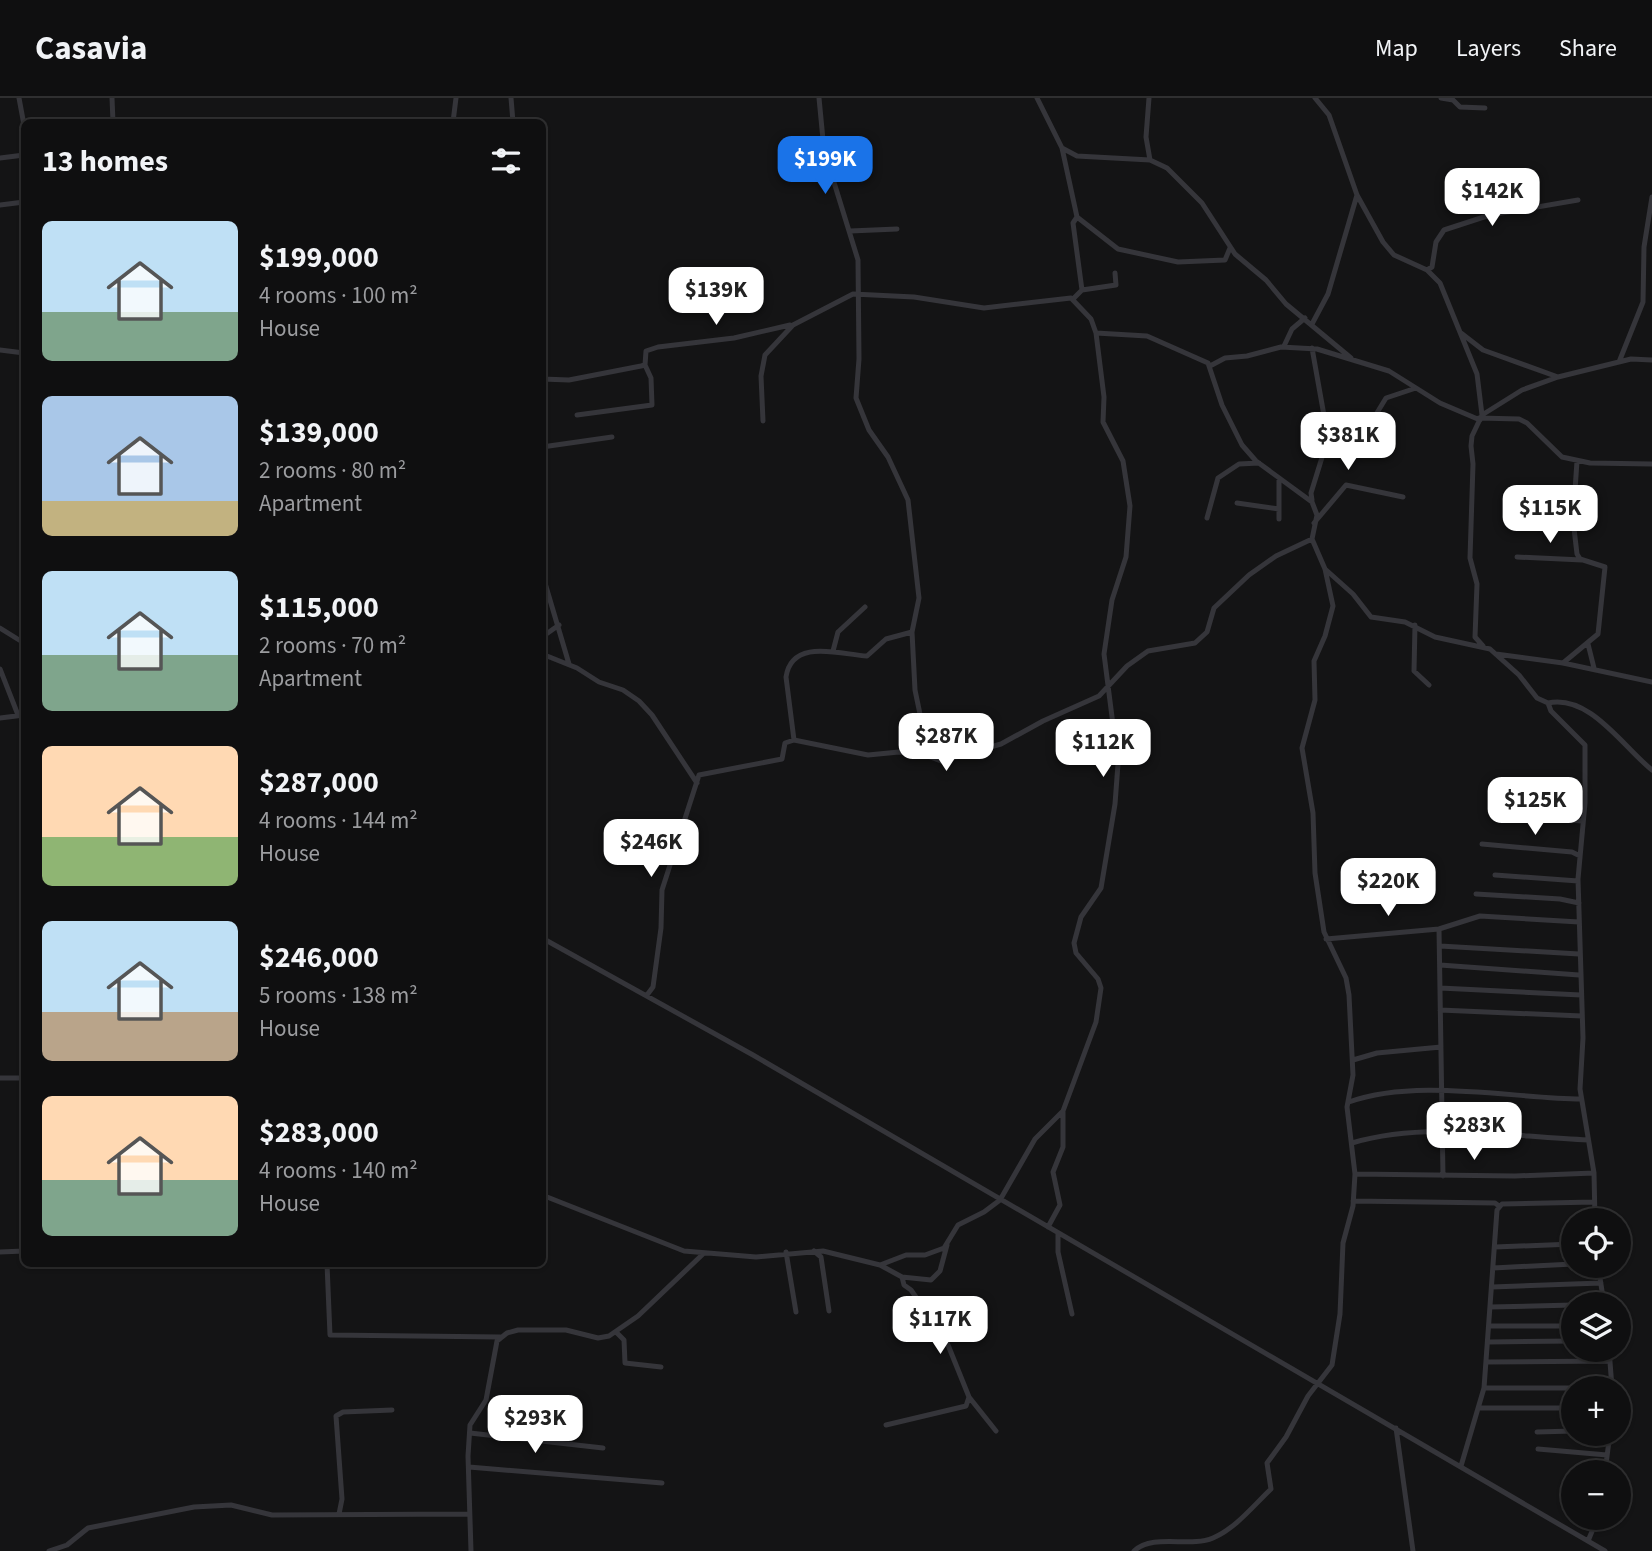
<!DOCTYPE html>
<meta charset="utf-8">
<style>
body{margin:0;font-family:"Source Sans 3",sans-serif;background:#1d1d1e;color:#f1f3f6;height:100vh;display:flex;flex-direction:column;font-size:26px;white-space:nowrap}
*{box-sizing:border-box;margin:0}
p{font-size:23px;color:#9b9c9f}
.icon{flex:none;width:38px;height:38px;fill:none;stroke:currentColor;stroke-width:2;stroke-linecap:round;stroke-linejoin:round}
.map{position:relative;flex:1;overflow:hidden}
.drawer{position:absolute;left:21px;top:21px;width:525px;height:1148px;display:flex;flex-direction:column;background:#0f0f10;border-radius:10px;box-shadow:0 2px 5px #0004,0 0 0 2px #2f2f30}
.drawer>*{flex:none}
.controls{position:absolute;left:1561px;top:1110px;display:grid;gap:14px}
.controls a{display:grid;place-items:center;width:70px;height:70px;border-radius:50%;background:#0f0f10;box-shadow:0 2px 5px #0004,0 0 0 2px #2f2f30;font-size:35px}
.price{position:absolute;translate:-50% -60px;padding:0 16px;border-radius:14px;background:#fff;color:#222;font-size:23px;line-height:46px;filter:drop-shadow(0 2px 4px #0008)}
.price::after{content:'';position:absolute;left:50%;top:42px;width:21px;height:16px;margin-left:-10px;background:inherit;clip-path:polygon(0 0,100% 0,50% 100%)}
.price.selected{background:#1a73e8;color:#fff}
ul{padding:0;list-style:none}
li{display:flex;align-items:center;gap:21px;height:175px;padding:0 21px}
li span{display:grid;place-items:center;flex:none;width:196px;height:140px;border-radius:10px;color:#555}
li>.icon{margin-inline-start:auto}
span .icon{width:84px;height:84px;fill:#fffc;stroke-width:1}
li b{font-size:30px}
h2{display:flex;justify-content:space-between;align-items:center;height:84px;padding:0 21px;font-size:30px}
header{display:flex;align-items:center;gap:42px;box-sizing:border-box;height:98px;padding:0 35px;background:#0f0f10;border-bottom:2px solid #2f2f30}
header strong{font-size:33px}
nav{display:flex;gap:38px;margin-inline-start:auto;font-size:24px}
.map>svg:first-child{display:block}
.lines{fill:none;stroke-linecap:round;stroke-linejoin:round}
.minor{stroke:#35353a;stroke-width:5}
</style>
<header>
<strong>Casavia</strong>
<nav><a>Map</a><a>Layers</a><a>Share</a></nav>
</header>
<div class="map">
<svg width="1652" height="1453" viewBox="0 0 1652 1453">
<rect width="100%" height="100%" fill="#141415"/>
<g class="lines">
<!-- minor -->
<path class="minor" d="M19,0L24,27
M112,0L113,24
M511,0L513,24
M819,0L824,52L858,162L859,261L856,300L869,332L888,359L908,402L919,500L912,534L915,592L927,650L925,657
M1037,0L1062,50L1077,58L1150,62L1167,70L1202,105L1235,156L1266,182L1286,206L1351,260
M1149,0L1146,39L1150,62
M1315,0L1329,17L1357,97L1383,144L1394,157L1427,172L1440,185L1477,276L1482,317L1472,338L1471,348L1473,366L1470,460L1477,486L1475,539L1483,548
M1441,0L1453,2L1460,9L1485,10
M453,24L456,0
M1062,50L1077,119L1118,151L1178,164L1225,162L1230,150
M0,60L24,57
M0,107L24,104
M850,133L897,131
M1427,172L1432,169L1436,144L1444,132L1490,117L1578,102
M1082,192L1116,187L1115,175
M1073,201L1082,192L1073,125L1077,119
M1312,226L1328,196L1357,97
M1461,235L1483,252L1558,279
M1284,248L1292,231L1305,220
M1312,250L1328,340
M0,252L24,255
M1619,264L1643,204L1644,149L1652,99
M1210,268L1225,260L1247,258L1281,249L1317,251L1389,273L1440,305L1480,322
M542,281L569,282L641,268L645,267L646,253L658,249L734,240L790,227
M577,317L652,307L651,280L645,267
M1482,317L1522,292L1558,279L1631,261L1652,262
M1479,320L1519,321L1527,325L1562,359L1590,365L1652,366
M763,323L761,278L765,257L793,227L853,196L914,199L984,210L1071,200L1091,221L1096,235L1147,238L1208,265L1222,307L1242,347L1256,363L1312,404L1317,417L1312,441L1325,471L1333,508L1325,538L1314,563L1315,602L1302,650L1313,715L1315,775L1324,834L1346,880L1349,897L1353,977L1347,1009L1355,1076L1353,1108L1343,1145L1340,1216L1332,1267L1308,1298L1286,1339L1267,1365L1271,1391C1253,1408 1236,1430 1213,1440C1189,1450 1154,1435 1134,1453
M542,349L612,339
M1279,380V421
M1312,402L1311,395L1328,340L1344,331L1372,323L1386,300L1416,290
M1237,405L1279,411
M1207,420L1218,380L1239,366L1259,365
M1314,425L1346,387L1403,399
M1517,459L1582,462
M1325,471L1353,496L1371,519L1405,524L1435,539L1490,551L1519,577L1537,600L1548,605L1551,613L1585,647V705L1578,781L1583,940L1580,991L1594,1075L1595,1122
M542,475L569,566
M1415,527L1414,573L1429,587
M0,530L24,545
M542,539L559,527
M1588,546L1594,570
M833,553L838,534L865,509
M542,556L577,570L599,584L623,592L639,603L652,617L697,685
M1496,556L1563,565L1652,584
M1563,565L1598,536L1605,469L1580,461L1577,456L1573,422L1577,363
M0,571L18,617
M1548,605C1590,596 1623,649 1652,672
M0,620L24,617
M794,642L786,579C792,539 842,557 867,558L886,541L912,534
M1501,717L1582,723
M1482,746L1572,754L1580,758
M1495,777L1578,783
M1476,796L1560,801L1579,805
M1439,831L1443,1078
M542,840L753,957L1605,1453
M1326,841L1439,831L1480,818L1579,824
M1440,848L1579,856
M1440,867L1579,877
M1440,890L1581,897
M647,897L653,889L661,830L662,792L699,677L782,661L785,645L794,642L868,657L899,654L925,657L941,663L1001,646L1043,623L1099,598L1127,568L1148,553L1195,545L1207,534L1214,510L1249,477L1276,458L1312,441
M1440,912L1582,918
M1353,962L1377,955L1441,949
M0,980H24
M1349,1004C1416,980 1510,1000 1581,1001
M1352,1045C1427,1023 1511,1039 1588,1042
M1355,1076L1515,1078L1594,1075
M542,1097L684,1153L756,1159L823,1153L880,1167L906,1157H925L944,1150L958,1127L984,1114L1000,1102L1035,1041L1063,1013L1096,924L1101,890L1098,881L1076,855L1074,845L1081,819L1101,790L1115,706L1118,666L1104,556L1112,502L1126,459L1130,408L1123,363L1103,324L1104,299L1096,235
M1353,1103L1495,1105L1499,1108
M1048,1129L1060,1107L1053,1074L1063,1049V1013
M1058,1136V1154L1072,1216
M1495,1149L1573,1146
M814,1153L821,1159L829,1213
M0,1154L24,1153
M786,1154L796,1214
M327,1166L330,1237L500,1239
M880,1167L902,1179L931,1182L940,1173L947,1147
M1598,1167L1604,1206
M1493,1170L1573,1166
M902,1179L904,1187L911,1192L946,1242L969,1299L996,1333
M1492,1189L1601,1185
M1490,1209L1573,1207
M1489,1228H1573
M616,1234L624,1242L625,1265L661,1269
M1489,1244L1573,1243
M1609,1251L1612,1290
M1487,1264L1609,1263
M1484,1290H1591
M1479,1310H1573
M886,1327L966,1308L969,1299
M1396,1330L1413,1453
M1537,1334L1573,1333
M470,1335L603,1350
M1538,1351L1607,1357
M1461,1368L1484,1290L1497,1112L1502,1106L1594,1104
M469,1369L662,1385
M1605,1374L1610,1335
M339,1416L342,1401L336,1318L343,1314L392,1312
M1588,1443L1598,1419
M49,1453L67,1447L88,1430L194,1409L231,1407L272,1417L469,1416
M471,1453L468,1358L470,1327L486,1302L497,1243L507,1235L518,1232H566L598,1240L609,1238L638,1218L703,1156"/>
</g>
</svg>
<div class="controls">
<a><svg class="icon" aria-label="locate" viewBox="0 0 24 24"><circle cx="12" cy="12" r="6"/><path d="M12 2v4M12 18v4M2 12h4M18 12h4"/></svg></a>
<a><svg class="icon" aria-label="layers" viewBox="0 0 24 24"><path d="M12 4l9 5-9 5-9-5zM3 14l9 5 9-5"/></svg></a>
<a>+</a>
<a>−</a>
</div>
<b class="price selected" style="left:825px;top:98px">$199K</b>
<b class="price" style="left:1492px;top:130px">$142K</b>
<b class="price" style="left:716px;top:229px">$139K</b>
<b class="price" style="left:1348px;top:374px">$381K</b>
<b class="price" style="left:1550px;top:447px">$115K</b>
<b class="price" style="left:946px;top:675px">$287K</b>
<b class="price" style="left:1103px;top:681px">$112K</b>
<b class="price" style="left:1535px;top:739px">$125K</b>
<b class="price" style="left:651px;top:781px">$246K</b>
<b class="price" style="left:1388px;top:820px">$220K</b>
<b class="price" style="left:1474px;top:1064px">$283K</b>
<b class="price" style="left:940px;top:1258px">$117K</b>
<b class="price" style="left:535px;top:1357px">$293K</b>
<section class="drawer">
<h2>13 homes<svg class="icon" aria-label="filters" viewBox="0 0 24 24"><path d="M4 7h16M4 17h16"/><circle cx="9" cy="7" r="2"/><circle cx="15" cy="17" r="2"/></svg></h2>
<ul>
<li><span style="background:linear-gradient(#bfe0f5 65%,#7fa58c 0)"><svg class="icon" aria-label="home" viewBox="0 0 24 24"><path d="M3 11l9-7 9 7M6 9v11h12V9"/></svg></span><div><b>$199,000</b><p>4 rooms · 100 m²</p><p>House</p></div></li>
<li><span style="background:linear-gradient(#a9c7e8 75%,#c2b280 0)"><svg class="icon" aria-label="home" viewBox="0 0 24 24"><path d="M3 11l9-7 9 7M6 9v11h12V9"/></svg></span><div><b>$139,000</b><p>2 rooms · 80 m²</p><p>Apartment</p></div></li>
<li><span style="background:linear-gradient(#bfe0f5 60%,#7fa58c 0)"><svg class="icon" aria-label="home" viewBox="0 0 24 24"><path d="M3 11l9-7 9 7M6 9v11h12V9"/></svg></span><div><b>$115,000</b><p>2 rooms · 70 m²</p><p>Apartment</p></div></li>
<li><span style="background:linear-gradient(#ffd9b3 65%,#8fb573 0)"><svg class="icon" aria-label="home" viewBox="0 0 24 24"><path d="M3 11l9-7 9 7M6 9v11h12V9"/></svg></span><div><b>$287,000</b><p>4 rooms · 144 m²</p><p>House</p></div></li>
<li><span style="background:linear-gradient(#bfe0f5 65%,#b9a48a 0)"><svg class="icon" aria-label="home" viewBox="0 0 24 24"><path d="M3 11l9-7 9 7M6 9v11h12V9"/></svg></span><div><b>$246,000</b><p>5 rooms · 138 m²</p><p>House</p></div></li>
<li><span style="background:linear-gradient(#ffd9b3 60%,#7fa58c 0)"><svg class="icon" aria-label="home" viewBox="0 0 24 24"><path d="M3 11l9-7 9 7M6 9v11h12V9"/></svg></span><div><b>$283,000</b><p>4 rooms · 140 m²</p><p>House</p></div></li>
</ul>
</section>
</div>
